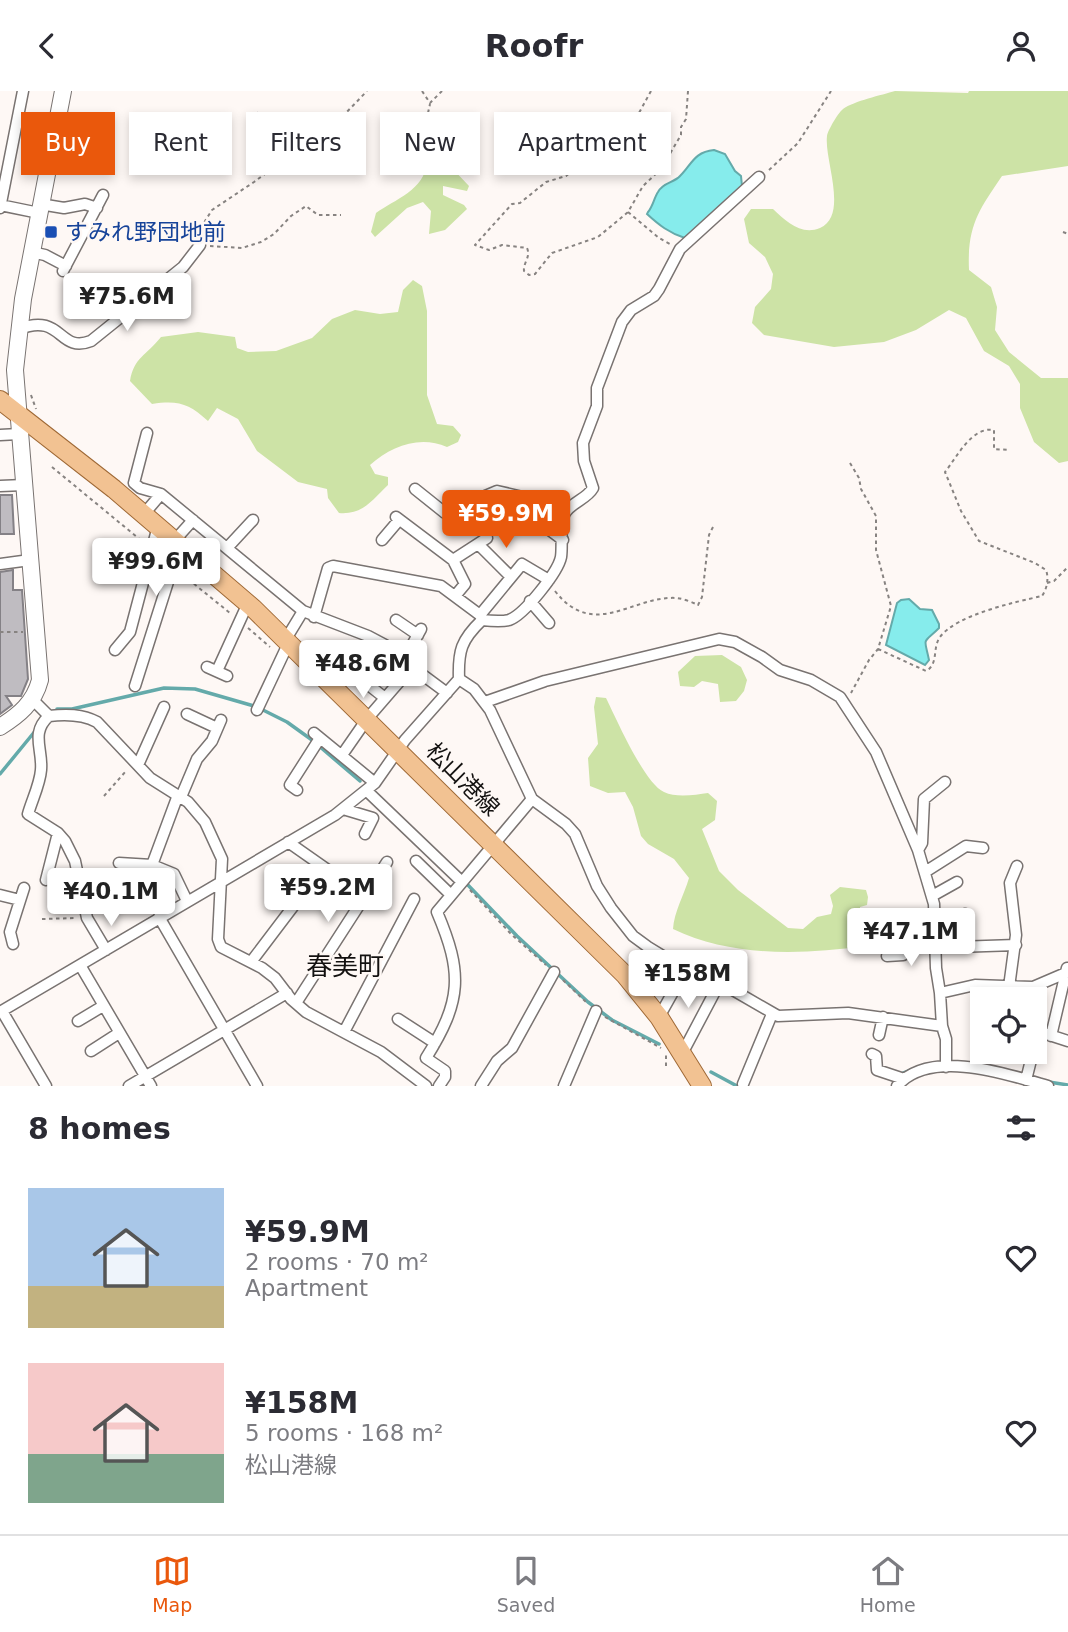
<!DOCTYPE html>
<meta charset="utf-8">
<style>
body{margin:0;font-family:"DejaVu Sans","Noto Sans JP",sans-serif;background:#f7f7f7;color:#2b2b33;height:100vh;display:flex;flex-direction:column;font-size:26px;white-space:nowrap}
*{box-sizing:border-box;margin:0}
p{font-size:23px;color:#7c7c81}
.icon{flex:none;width:38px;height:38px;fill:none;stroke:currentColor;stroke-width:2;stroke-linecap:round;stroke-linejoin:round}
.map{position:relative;height:995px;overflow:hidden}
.side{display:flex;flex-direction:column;background:#fff;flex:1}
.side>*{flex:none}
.hud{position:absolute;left:21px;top:21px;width:700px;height:63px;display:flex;gap:14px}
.buttons{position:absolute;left:970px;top:896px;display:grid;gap:14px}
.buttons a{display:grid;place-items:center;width:77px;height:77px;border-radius:0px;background:#fff;box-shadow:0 4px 10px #0003;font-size:35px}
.price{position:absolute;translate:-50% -60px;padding:0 16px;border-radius:7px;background:#fff;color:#222;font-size:23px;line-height:46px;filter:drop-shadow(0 2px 4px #0008)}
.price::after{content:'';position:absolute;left:50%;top:42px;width:21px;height:16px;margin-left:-10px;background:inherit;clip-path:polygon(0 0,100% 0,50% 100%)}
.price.active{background:#ea580c;color:#fff}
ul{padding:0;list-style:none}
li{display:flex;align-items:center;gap:21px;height:175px;padding:0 28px}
li span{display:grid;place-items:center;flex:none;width:196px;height:140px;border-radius:0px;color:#555}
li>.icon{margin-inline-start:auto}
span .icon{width:84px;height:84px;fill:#fffc;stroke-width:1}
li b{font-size:30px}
h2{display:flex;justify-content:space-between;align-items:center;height:84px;padding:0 28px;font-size:30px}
.pill{padding:0 24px;border-radius:0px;background:#fff;box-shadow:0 4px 10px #0003;font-size:24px;line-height:63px}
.pill.active{background:#ea580c;color:#fff}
header{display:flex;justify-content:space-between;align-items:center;height:91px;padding:0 28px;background:#fff;font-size:32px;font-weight:600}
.menu{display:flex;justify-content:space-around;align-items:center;height:98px;border-top:2px solid #e1e1e2;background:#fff;font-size:19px;color:#7c7c81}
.menu a{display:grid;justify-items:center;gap:4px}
.menu .active{color:#ea580c}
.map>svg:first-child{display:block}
.green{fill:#cde3a6}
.water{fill:#86ecec;stroke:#64aaaa;stroke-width:2}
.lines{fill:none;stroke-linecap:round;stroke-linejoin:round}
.stream{stroke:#64aaaa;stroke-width:3.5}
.building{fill:#bfbcc1;stroke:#848186;stroke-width:2}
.minor-casing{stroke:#797371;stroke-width:13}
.secondary-casing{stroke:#797371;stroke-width:18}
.primary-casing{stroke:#9f6936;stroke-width:20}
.path{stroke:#878381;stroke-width:2;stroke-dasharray:3.5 3.5;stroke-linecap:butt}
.minor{stroke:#fff;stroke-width:10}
.secondary{stroke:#fff;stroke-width:16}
.primary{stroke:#f2c292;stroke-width:18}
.transit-dot{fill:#1a4fb4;stroke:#fef8f5;stroke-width:2.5}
.labels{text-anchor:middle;stroke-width:5;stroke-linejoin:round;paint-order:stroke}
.transit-label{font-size:23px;fill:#164399;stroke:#fef8f5;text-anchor:start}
.street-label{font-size:23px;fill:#131110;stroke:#fef8f5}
.quarter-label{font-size:26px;fill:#131110;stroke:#fef8f5}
</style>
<header><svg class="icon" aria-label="back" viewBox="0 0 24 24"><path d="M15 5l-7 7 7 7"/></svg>Roofr<svg class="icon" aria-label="person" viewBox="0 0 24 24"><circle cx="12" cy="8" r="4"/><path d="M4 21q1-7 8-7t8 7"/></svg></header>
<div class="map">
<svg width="1068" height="995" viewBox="0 0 1068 995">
<rect width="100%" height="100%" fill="#fef8f5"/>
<!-- green -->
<path class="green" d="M895,0L968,2L969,0H1068V75L1002,85C979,119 967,135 969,179L991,196L997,216L995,239L1009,261L1041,287H1068V370L1059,372L1034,351L1020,317V293L1009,275L984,260L966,227L949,219L916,239L884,251L834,256L764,244L752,232L755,216L771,198L773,183L765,166L749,152L744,128L751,118H773C786,130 801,145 820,137C849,124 824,69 827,45C828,39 838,22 843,18C854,10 882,4 895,0Z
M433,38L443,43L451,76L469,95L467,100L443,95V104L464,114L467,118L445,139L429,143L431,120L423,111L407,117L375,146L371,141L376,122C394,109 426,98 426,72C427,63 423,53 421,44Z
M413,189L422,195L427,220V304L437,333L453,335L461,344L458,351L447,356C420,344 391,355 370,374L375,383L388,386V394C372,409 363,424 339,422L328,407L327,398L298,391L257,360L238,328L217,317L208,330C189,313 179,309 152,313L130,290C134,266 146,265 161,246L198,241L235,246L237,257L248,261L276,260L312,247L332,228L355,219L380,223L398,221L403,199Z
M722,564L741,576L747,589L744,600L736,610L720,611L718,593L702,590L694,596L680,595L678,581L695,565Z
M596,606L606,607C616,627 644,692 664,701C676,707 695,704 708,702L717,710L715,729L702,738L719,780L738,799L788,837L803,838L817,826L831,823L833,815L830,804L840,796L866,799L868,806L867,814L860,816V827L868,840L864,855C801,864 731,866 673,838C674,821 684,804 689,787L674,768L648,753L641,745L633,716L625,701L608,702L590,695L588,667L598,653L594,616Z"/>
<!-- water -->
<path class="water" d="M714,59L725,63L735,80L741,85L742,95L685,147C669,142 659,134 647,123L648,121C653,115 654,107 658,101C663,91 674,92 680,85C692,73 694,61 714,59Z
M909,508L920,518L932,519L939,533V537C922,554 924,545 929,569L925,574L886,554L897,512L901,509Z"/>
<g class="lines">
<!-- stream -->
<path class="stream" d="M57,618H72L164,597L195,598L254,615
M263,619L287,631L312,649
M319,655L360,690
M0,683L36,639
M466,792L517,845L588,911L612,929L659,953
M711,981L737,995
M903,982L918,976
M1049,991L1068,994"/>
</g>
<!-- building -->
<path class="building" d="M0,404H12L14,443H0Z
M13,479V499H22L28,588L21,605H6L12,614L0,623V481Z"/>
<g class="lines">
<!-- minor casing -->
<g class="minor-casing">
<path id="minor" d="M40,113L64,117L85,113L97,117
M0,114L39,122
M0,117L23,0
M31,161L45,164L66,175
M63,180L103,104
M19,238C63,221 58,263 91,250L183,176L200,154
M147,342L134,392L140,397L161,403L303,520L368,545L385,554L405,567L412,576L447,602
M0,344L19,343
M0,395L24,394
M415,398L445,422L497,400L540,410L563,425
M144,423L161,403
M396,426L453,469L465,493L455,505
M522,428L536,429L563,449
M175,449L193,429
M382,449L399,429
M479,454L511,486
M227,457L253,429
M453,469L487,447
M0,473L30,469
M530,510L549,532
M480,524L522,473L549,489
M314,526L328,477L333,475L441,495L480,524L482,529
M396,529L418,544
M286,548L303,520
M115,559L130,541L158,435
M405,567L421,538
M207,576L227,585
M217,580L248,512
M459,588L474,598L490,619L532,708L566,733L575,743L597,795L611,817L633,845L648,856L666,867L707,884L778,925L848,922L942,935L946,948V976
M366,592L385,607
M135,595L180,453
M32,608L49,625C66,623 82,623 97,631L150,687L188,711L205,731L222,768L218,848L221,856L262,877L275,887L291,908L306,921L381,961L426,995
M485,611L545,590L719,548L735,551L762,566L780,579L811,589L840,606L876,661L918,759L934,813L936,877L940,902L942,935
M257,619L289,551
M187,623L217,637
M49,625C30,642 43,658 41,679C40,693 32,709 28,723L58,742L65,750L75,770L87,827L106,859
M314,642L375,692
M342,664L367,628L412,576
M138,674L164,616
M297,699L290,694L320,647
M367,700L462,791
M181,706L197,668L212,650L221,629
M343,718L373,727L365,743
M288,751L365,805
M918,759L922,752L924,708L945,691
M416,770L451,804
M119,772L152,774L174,783L187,810
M152,774L178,704
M925,781L966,755L983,757
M46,789L58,742
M0,804L20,809
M932,805L957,791
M159,826L257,995
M905,829L914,846
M936,838L965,823
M13,853L10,841L24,797
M956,856L1016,854
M887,865L903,864L914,846L936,857
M251,871L323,776
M80,874L151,995
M1009,896L1016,844L1010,792L1017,775
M940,902L975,894L1033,896L1068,881
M296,912L387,771
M2,920L46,995
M0,921L335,724L375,692L405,649L459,588C458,560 461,549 482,529C491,530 501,531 509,529C524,524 558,481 561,466C563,453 559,432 565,422C572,411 587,408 593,397L584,370L583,352L597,315V297L622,231L631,219L654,205L659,198L680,158L759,86
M659,926L687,876
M398,928L435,952
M78,930L103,915
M1034,939L1068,950
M344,941L414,808
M879,944L883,926
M1051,945L1067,877
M91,960L119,942
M683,961L720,891
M872,963L876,965L877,979L904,988
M1026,989L1033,961
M743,993L772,923
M129,995L287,902
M439,995L445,986V980L426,967C462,910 463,882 437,821L532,708
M481,995L497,970L512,957L554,881
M564,995L596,920
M897,995C930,957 1007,983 1048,995"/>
</g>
<!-- secondary casing -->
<g class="secondary-casing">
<path id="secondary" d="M0,636C19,624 34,612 40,589L15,279L23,208L63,0"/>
</g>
<!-- primary casing -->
<g class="primary-casing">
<path id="primary" d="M0,309L114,398L253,517L625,884L659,926L702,995"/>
</g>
<!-- path -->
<path class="path" d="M422,0L430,12L442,0
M651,0L634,31L606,51L566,85L546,91L520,112L512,113L475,154L489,159L502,154L527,157C531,166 523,172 524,180L529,184L535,183L552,162L598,146L628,121L643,95L661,78L681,44V36L686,28L688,0
M258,21C254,41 264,59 280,71
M428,22L430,13
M769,79L798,52L831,0
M628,121L659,147L670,153
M1063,141L1068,143
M201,145L205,130L212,119L254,91L343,25L367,0
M210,155L242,157L261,151L274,143L291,125L306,115L318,124H341
M31,304L36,318
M850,372L859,387L861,398L876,425V459L891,515L878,558L869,569L851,602
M52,376L143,451
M183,484L230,522
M1047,492L1054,490L1068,476
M555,500C594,550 633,504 677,507C684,508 692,511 698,514L702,506L709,444L714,434
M248,537L270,556
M0,541H23
M878,558L926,580C939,573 932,557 940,546C956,524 1015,511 1042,505C1047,498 1049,487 1046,479L1035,472L979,450L961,420L945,381C957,366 972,335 994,339V358L1009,359
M104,705L126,680
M470,799L511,843L546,874
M42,828L76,827
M563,889L587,912
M605,926L661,957
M666,975V964"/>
<!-- minor -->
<use href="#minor" class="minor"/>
<!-- secondary -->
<use href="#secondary" class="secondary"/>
<!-- primary -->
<use href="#primary" class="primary"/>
</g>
<!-- markers -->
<rect class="transit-dot" x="44" y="134" width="14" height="14" rx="3.5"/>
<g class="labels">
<!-- transit labels -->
<g class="transit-label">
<text x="65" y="149">すみれ野団地前</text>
</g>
<!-- street labels -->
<g class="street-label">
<text transform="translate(463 688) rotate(45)" y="8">松山港線</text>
</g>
<!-- quarter labels -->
<g class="quarter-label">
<text x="345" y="884">春美町</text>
</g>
</g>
</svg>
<div class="buttons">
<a><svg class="icon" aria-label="locate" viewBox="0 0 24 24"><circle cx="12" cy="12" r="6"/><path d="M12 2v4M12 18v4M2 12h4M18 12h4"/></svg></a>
</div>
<b class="price" style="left:127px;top:242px">¥75.6M</b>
<b class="price active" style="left:506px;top:459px">¥59.9M</b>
<b class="price" style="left:156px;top:507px">¥99.6M</b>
<b class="price" style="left:363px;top:609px">¥48.6M</b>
<b class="price" style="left:328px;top:833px">¥59.2M</b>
<b class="price" style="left:111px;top:837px">¥40.1M</b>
<b class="price" style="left:911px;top:877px">¥47.1M</b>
<b class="price" style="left:688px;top:919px">¥158M</b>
<div class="hud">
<a class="pill active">Buy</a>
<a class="pill">Rent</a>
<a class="pill">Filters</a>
<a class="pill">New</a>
<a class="pill">Apartment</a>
</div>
</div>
<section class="side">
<h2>8 homes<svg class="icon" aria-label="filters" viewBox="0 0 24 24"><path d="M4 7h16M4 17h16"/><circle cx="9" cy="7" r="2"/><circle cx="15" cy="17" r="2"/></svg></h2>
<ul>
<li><span style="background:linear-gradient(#a9c7e8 70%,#c2b280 0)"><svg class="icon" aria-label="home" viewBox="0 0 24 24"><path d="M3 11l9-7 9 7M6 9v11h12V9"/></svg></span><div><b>¥59.9M</b><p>2 rooms · 70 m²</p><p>Apartment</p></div><svg class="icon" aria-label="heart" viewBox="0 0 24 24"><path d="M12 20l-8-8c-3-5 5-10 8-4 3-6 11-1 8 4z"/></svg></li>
<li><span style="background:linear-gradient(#f6c9c9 65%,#7fa58c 0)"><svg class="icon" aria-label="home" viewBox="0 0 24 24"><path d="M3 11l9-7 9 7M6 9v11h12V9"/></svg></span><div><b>¥158M</b><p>5 rooms · 168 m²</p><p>松山港線</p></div><svg class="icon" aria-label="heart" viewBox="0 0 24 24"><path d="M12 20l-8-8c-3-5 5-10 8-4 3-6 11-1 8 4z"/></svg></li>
</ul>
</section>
<nav class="menu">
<a class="active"><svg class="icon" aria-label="map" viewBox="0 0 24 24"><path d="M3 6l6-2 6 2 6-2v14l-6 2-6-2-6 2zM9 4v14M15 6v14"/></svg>Map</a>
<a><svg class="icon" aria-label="saved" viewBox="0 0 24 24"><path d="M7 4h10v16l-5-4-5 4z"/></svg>Saved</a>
<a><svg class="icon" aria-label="home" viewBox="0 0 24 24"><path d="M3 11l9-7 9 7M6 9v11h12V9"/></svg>Home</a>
</nav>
